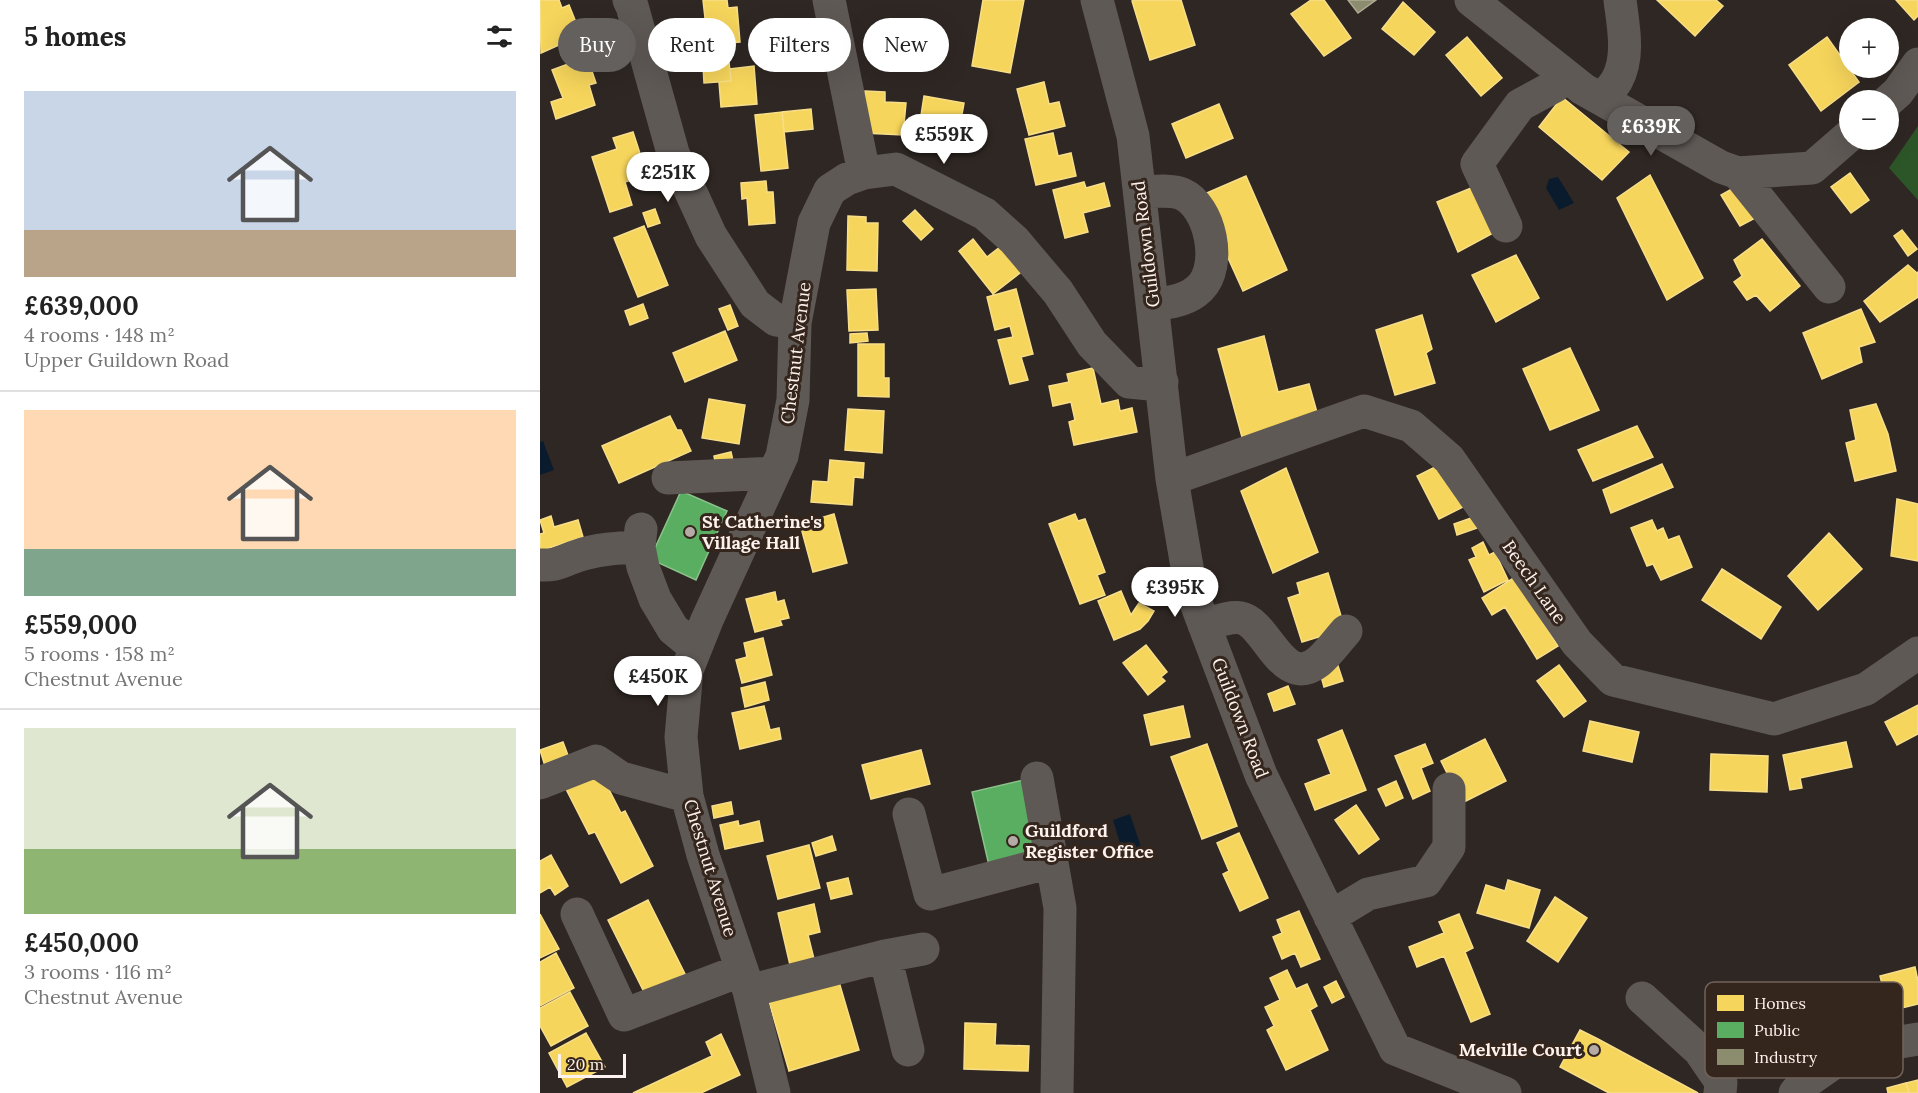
<!DOCTYPE html>
<meta charset="utf-8">
<style>
body{margin:0;font-family:Lora,serif;background:#f6f6f6;color:#222;height:100vh;display:flex;flex-direction:column;font-size:22px;white-space:nowrap}
*{box-sizing:border-box;margin:0}
p{font-size:20px;color:#767676}
.icon{flex:none;width:33px;height:33px;fill:none;stroke:currentColor;stroke-width:2;stroke-linecap:round;stroke-linejoin:round}
.map{position:relative;flex:1;overflow:hidden}
.drawer{display:flex;flex-direction:column;background:#fff;width:540px}
.drawer>*{flex:none}
.top-card{position:absolute;left:18px;top:18px;width:570px;height:54px;display:flex;gap:12px}
.fabs{position:absolute;left:1299px;top:18px;display:grid;gap:12px}
.fabs a{display:grid;place-items:center;width:60px;height:60px;border-radius:50%;background:#fff;box-shadow:0 6px 24px #0002;font-size:30px}
.scale{position:absolute;left:18px;bottom:15px;width:68px;box-sizing:border-box;padding-left:6px;border:3px solid #fdf2ed;border-top:0;font-size:16px;line-height:21px;white-space:nowrap;color:#fdf2ed;-webkit-text-stroke:4px #35261d;paint-order:stroke}
.price{position:absolute;translate:-50% -51px;padding:0 14px;border-radius:21px;background:#fff;color:#222;font-size:20px;line-height:39px;filter:drop-shadow(0 2px 3px #0008)}
.price::after{content:'';position:absolute;left:50%;top:36px;width:18px;height:14px;margin-left:-9px;background:inherit;clip-path:polygon(0 0,100% 0,50% 100%)}
.price.current{background:#64605d;color:#fff}
ul{padding:0;list-style:none}
li{display:grid;align-content:center;gap:12px;height:318px;padding:0 24px}
li+li{border-top:2px solid #e0e0e0}
li span{display:grid;place-items:center;height:186px;border-radius:0px;color:#555}
li>.icon{margin-inline-start:auto}
span .icon{width:108px;height:108px;fill:#fffc;stroke-width:1}
li b{font-size:26px}
h2{display:flex;justify-content:space-between;align-items:center;height:72px;padding:0 24px;font-size:26px}
.chip{padding:0 21px;border-radius:27px;background:#fff;box-shadow:0 6px 24px #0002;font-size:21px;line-height:54px}
.chip.current{background:#64605d;color:#fff}
main{display:flex;flex:1;min-height:0}
.map>svg:first-child{display:block}
.green{fill:#2d5628}
.water{fill:#0a1b2d}
.homes{fill:#f6d55c;stroke:#f8de88;stroke-width:1.5}
.public{fill:#5aae61;stroke:#8bc28b;stroke-width:1.5}
.industry{fill:#8c8c6e;stroke:#aeab94;stroke-width:1.5}
.lines{fill:none;stroke-linecap:round;stroke-linejoin:round}
.minor{stroke:#5f5956;stroke-width:33}
.poi-dot{fill:#b5aba6;stroke:#35261d;stroke-width:2}
.labels{text-anchor:middle;stroke-width:6;stroke-linejoin:round;paint-order:stroke}
.street-label{font-size:18px;fill:#fdf2ed;stroke:#35261d}
.poi-label{font-size:18px;font-weight:bold;fill:#fdf2ed;stroke:#35261d;text-anchor:start}
.key{fill:#35261d;stroke:#71635b;stroke-width:1.5}
.key-label{font-size:16px;fill:#fdf2ed}
</style>
<main>
<section class="drawer">
<h2>5 homes<svg class="icon" aria-label="filters" viewBox="0 0 24 24"><path d="M4 7h16M4 17h16"/><circle cx="9" cy="7" r="2"/><circle cx="15" cy="17" r="2"/></svg></h2>
<ul>
<li><span style="background:linear-gradient(#c9d6e8 75%,#b9a48a 0)"><svg class="icon" aria-label="home" viewBox="0 0 24 24"><path d="M3 11l9-7 9 7M6 9v11h12V9"/></svg></span><div><b>£639,000</b><p>4 rooms · 148 m²</p><p>Upper Guildown Road</p></div></li>
<li><span style="background:linear-gradient(#ffd9b3 75%,#7fa58c 0)"><svg class="icon" aria-label="home" viewBox="0 0 24 24"><path d="M3 11l9-7 9 7M6 9v11h12V9"/></svg></span><div><b>£559,000</b><p>5 rooms · 158 m²</p><p>Chestnut Avenue</p></div></li>
<li><span style="background:linear-gradient(#dfe7d0 65%,#8fb573 0)"><svg class="icon" aria-label="home" viewBox="0 0 24 24"><path d="M3 11l9-7 9 7M6 9v11h12V9"/></svg></span><div><b>£450,000</b><p>3 rooms · 116 m²</p><p>Chestnut Avenue</p></div></li>
</ul>
</section>
<div class="map">
<svg width="1378" height="1093" viewBox="0 0 1378 1093">
<rect width="100%" height="100%" fill="#2f2723"/>
<!-- green -->
<path class="green" d="M1378,126V200L1349,168Z"/>
<!-- water -->
<path class="water" d="M1018,177L1034,203L1019,210L1006,188L1009,179Z
M3,441L14,470L0,475V442Z
M590,814L602,850L584,856L573,820Z"/>
<!-- homes -->
<path class="homes" d="M0,0H19L22,8L29,5L41,35L34,37L37,44L23,50L21,44L1,53Z
M163,0H187L188,8L197,7L200,42L168,45Z
M443,0H484L470,73L432,66Z
M595,0H641L655,45L610,60L592,1Z
M771,0H784L811,38L784,56L751,14Z
M1117,0H1176L1183,6L1155,36Z
M1356,0H1378V16L1374,20Z
M863,2L895,32L874,55L842,29Z
M927,37L962,78L941,96L906,55Z
M1287,37L1319,82L1281,111L1249,65Z
M47,57L56,83L49,85L55,105L16,119L11,102L23,98L12,70Z
M189,62L191,81L164,83L163,65Z
M214,66L217,104L181,107L179,82L191,81L190,69Z
M504,82L509,104L519,102L525,126L489,135L477,89Z
M325,91L345,92V102L366,103L363,135L323,133Z
M384,96L424,103L417,142L378,135Z
M1022,97L1089,152L1062,180L999,127Z
M679,104L693,138L646,158L632,124Z
M271,109L273,129L244,132L242,112Z
M242,112L248,168L221,171L215,115Z
M93,132L107,175L85,182L92,205L70,212L52,157L77,149L73,138Z
M513,133L518,156L531,153L536,176L496,185L485,139Z
M1310,173L1329,200L1311,213L1291,187Z
M1110,175L1163,278L1127,300L1077,198Z
M706,176L747,270L703,291L660,196Z
M226,181L227,192H233L235,223L209,225L207,198L202,199L201,183Z
M544,182L546,188L564,183L570,206L543,213L548,232L525,238L513,190Z
M1199,185L1219,216L1200,226L1181,195Z
M936,186L957,231L918,252L897,202Z
M115,209L120,223L108,227L103,213Z
M375,210L393,229L381,240L363,221Z
M308,216L326,217V223H338L337,271L307,270Z
M104,226L128,285L98,297L74,238Z
M1362,230L1377,249L1368,256L1354,236Z
M433,239L447,257L469,240L489,266L453,294L419,251Z
M1222,239L1260,286L1230,311L1216,295L1207,300L1194,282L1202,276L1194,260Z
M976,255L999,298L956,322L932,275Z
M1368,265L1377,273L1378,272V297L1340,322L1324,301Z
M336,289L338,330L309,331L307,290Z
M476,289L493,354L481,357L488,380L470,384L458,340L473,337L470,326L455,330L447,297Z
M103,304L108,318L90,325L85,311Z
M190,305L198,326L188,330L179,309Z
M1321,309L1335,342L1319,347L1322,362L1282,379L1263,333Z
M882,315L892,349L886,353L895,383L855,395L836,330Z
M185,331L197,360L145,382L133,353Z
M327,333L328,341L310,343V334Z
M724,336L738,392L769,384L778,416L702,437L678,349Z
M318,344H344V378H349V397L318,396Z
M1030,348L1059,410L1010,430L983,369Z
M553,368L561,404L578,400L580,411L592,408L597,432L534,445L529,422L535,420L531,402L513,406L509,386L529,382L527,374Z
M169,399L205,405L199,444L162,438Z
M1336,404L1348,434L1356,471L1315,481L1306,443L1316,440L1310,410Z
M308,409L344,411L342,453L305,450Z
M130,416L137,430H141L151,451L79,483L62,446Z
M1097,426L1113,457L1053,481L1038,450Z
M191,452L195,470L177,473L174,456Z
M290,460L324,463L323,478L314,477L312,505L271,502L273,481L288,482Z
M903,463L925,506L899,519L877,476Z
M1122,464L1133,487L1071,513L1063,490Z
M746,468L778,552L733,573L701,491Z
M1357,499L1378,504V561L1351,556Z
M294,514L307,563L273,572L260,524Z
M535,514L538,521L545,519L565,572L557,575L565,595L540,604L509,524Z
M11,516L14,527L38,520L43,537L0,551V534L4,533L0,520Z
M934,517L937,528L917,535L914,524Z
M1112,520L1117,531L1123,528L1128,540L1139,536L1152,567L1121,580L1113,564L1107,566L1091,528Z
M1289,533L1322,569L1278,610L1248,576Z
M943,542L949,555L955,552L968,580L944,592L929,560L936,557L932,548Z
M1182,569L1241,607L1221,639L1162,600Z
M788,573L805,629L762,642L748,598L760,594L757,583Z
M975,577L1018,646L997,659L965,607L952,615L942,598Z
M581,591L591,615L599,603L614,611L608,621L600,629L574,640L558,601Z
M235,592L237,602L244,600L249,618L240,620L242,625L215,632L206,599Z
M223,638L232,675L202,683L196,660L207,657L204,643Z
M606,645L627,672L621,677L625,681L608,695L583,663Z
M797,663L803,681L784,687L779,669Z
M1019,665L1046,701L1024,717L997,681Z
M225,682L229,700L205,707L201,688Z
M748,686L755,704L734,711L728,694Z
M1378,705V734L1357,745L1345,722Z
M224,706L230,730L239,728L241,739L200,749L192,713Z
M643,706L650,737L611,745L604,715Z
M1050,721L1099,732L1092,762L1043,751Z
M802,730L826,790L775,810L765,784L791,774L778,740Z
M945,739L966,781L922,803L901,761Z
M23,742L29,758L5,766L0,750Z
M1306,742L1312,767L1260,778L1262,788L1250,790L1243,755Z
M667,744L697,826L662,839L631,757Z
M885,744L893,763L881,768L890,791L873,799L855,756Z
M381,750L390,784L331,799L322,765Z
M1171,754L1228,756L1227,792L1170,790Z
M58,768L81,813L85,811L113,866L81,883L55,832L49,834L24,785Z
M856,781L863,798L846,806L838,789Z
M191,802L193,814L174,818L172,806Z
M816,805L839,839L819,854L795,820Z
M198,821L199,826L219,821L223,841L185,849L180,825Z
M699,833L728,898L700,911L683,874L689,871L677,843Z
M292,836L296,850L276,856L272,843Z
M269,845L280,888L238,899L227,856Z
M11,855L28,886L15,895L10,887L0,893V861Z
M308,878L312,894L291,899L287,883Z
M968,880L1000,890L989,928L937,913L946,885L965,891Z
M1015,897L1047,918L1018,962L987,941Z
M108,900L145,974L105,994L68,920Z
M274,904L280,932L268,935L274,959L250,965L238,913Z
M759,911L780,959L761,967L755,953L742,959L733,937L742,933L737,920Z
M0,914L19,949L0,958Z
M919,914L933,948L925,952L950,1014L931,1022L904,956L877,967L869,947L904,933L899,922Z
M16,953L34,988L0,1006V962Z
M1375,967L1378,981V1004L1349,1011L1340,976Z
M747,970L756,989L767,984L777,1006L770,1010L788,1050L746,1070L727,1030L734,1026L725,1007L740,1000L730,978Z
M297,975L319,1050L249,1071L227,995Z
M796,981L804,997L792,1003L784,987Z
M30,992L48,1026L11,1046L0,1026V1008Z
M425,1023L456,1024L455,1045L489,1046L488,1071L424,1069Z
M1040,1030L1058,1039L1158,1093H1069L1020,1067Z
M46,1033L65,1067L27,1087L9,1053Z
M181,1034L200,1075L161,1093H93L172,1056L166,1042Z
M1378,1080V1093H1369L1366,1083Z
M1366,1083L1369,1093H1348L1347,1088Z"/>
<!-- public -->
<path class="public" d="M141,491L187,511L156,580L110,559Z
M488,779L507,861L451,874L432,792Z"/>
<!-- industry -->
<path class="industry" d="M808,0H836L818,13Z"/>
<g class="lines">
<!-- minor -->
<path class="minor" d="M89,0L92,6L133,153L171,236L215,304L236,320L255,323
M289,0L324,173
M557,0L593,136L632,479L651,590L721,775L855,1049L965,1093
M931,0L1043,89L1181,167L1198,173L1272,168L1310,135
M1062,99C1067,93 1073,87 1077,80C1090,56 1083,25 1080,0
M1348,101L1358,92L1378,64
M1198,173L1289,287
M600,192C612,192 631,189 642,194C670,206 683,265 660,288C647,301 630,302 613,305
M966,226L937,164L980,105L1015,86L1025,75
M128,478L234,473
M632,479L824,411L871,426L909,459L1037,643L1073,680L1234,719L1326,689L1378,653
M101,529L99,547L103,567L115,599L133,629L156,648
M0,565C18,566 21,561 37,556C57,549 78,548 99,547
M664,625C675,622 690,616 701,618C727,623 742,690 778,662C787,655 798,640 806,631
M497,778L520,908L517,1093
M0,783L56,761L81,778L147,796
M369,814L390,894L511,862
M37,914L84,1015L202,970
M790,917L828,894L886,881L909,847V789
M345,956L368,1050
M209,991L345,956L383,949
M1102,998L1159,1050L1181,1082L1180,1093
M234,1093L209,991L163,855L147,796L141,737L147,670L167,620L242,456L253,400L255,323L274,223L290,190L307,179L324,173L356,169L445,214L474,240L518,292L552,344L589,382L610,384L622,382
M1255,1093L1262,1085L1312,1050L1378,1039"/>
</g>
<!-- markers -->
<g class="poi-dot">
<circle cx="150" cy="532" r="6"/>
<circle cx="473" cy="841" r="6"/>
<circle cx="1054" cy="1050" r="6"/>
</g>
<g class="labels">
<!-- street labels -->
<g class="street-label">
<text transform="translate(606 244) rotate(-97)" y="6">Guildown Road</text>
<text transform="translate(256 353) rotate(-83)" y="6">Chestnut Avenue</text>
<text transform="translate(994 582) rotate(55)" y="6">Beech Lane</text>
<text transform="translate(700 718) rotate(69)" y="6">Guildown Road</text>
<text transform="translate(170 868) rotate(73)" y="6">Chestnut Avenue</text>
</g>
<!-- poi labels -->
<g class="poi-label">
<text x="162" y="528">St Catherine's<tspan x="162" dy="21">Village Hall</tspan></text>
<text x="485" y="837">Guildford<tspan x="485" dy="21">Register Office</tspan></text>
<text x="1042" y="1056" text-anchor="end">Melville Court</text>
</g>
</g>
<!-- legend -->
<rect x="1165" y="982" width="198" height="96" rx="9" class="key"/>
<rect x="1177" y="995" width="27" height="16" fill="#f6d55c"/>
<rect x="1177" y="1022" width="27" height="16" fill="#5aae61"/>
<rect x="1177" y="1049" width="27" height="16" fill="#8c8c6e"/>
<g class="key-label">
<text x="1214" y="1009">Homes</text>
<text x="1214" y="1036">Public</text>
<text x="1214" y="1063">Industry</text>
</g>
</svg>
<div class="fabs">
<a>+</a>
<a>−</a>
</div>
<div class="scale">20 m</div>
<b class="price current" style="left:1111px;top:157px">£639K</b>
<b class="price" style="left:404px;top:165px">£559K</b>
<b class="price" style="left:128px;top:203px">£251K</b>
<b class="price" style="left:635px;top:618px">£395K</b>
<b class="price" style="left:118px;top:707px">£450K</b>
<div class="top-card">
<a class="chip current">Buy</a>
<a class="chip">Rent</a>
<a class="chip">Filters</a>
<a class="chip">New</a>
</div>
</div>
</main>
